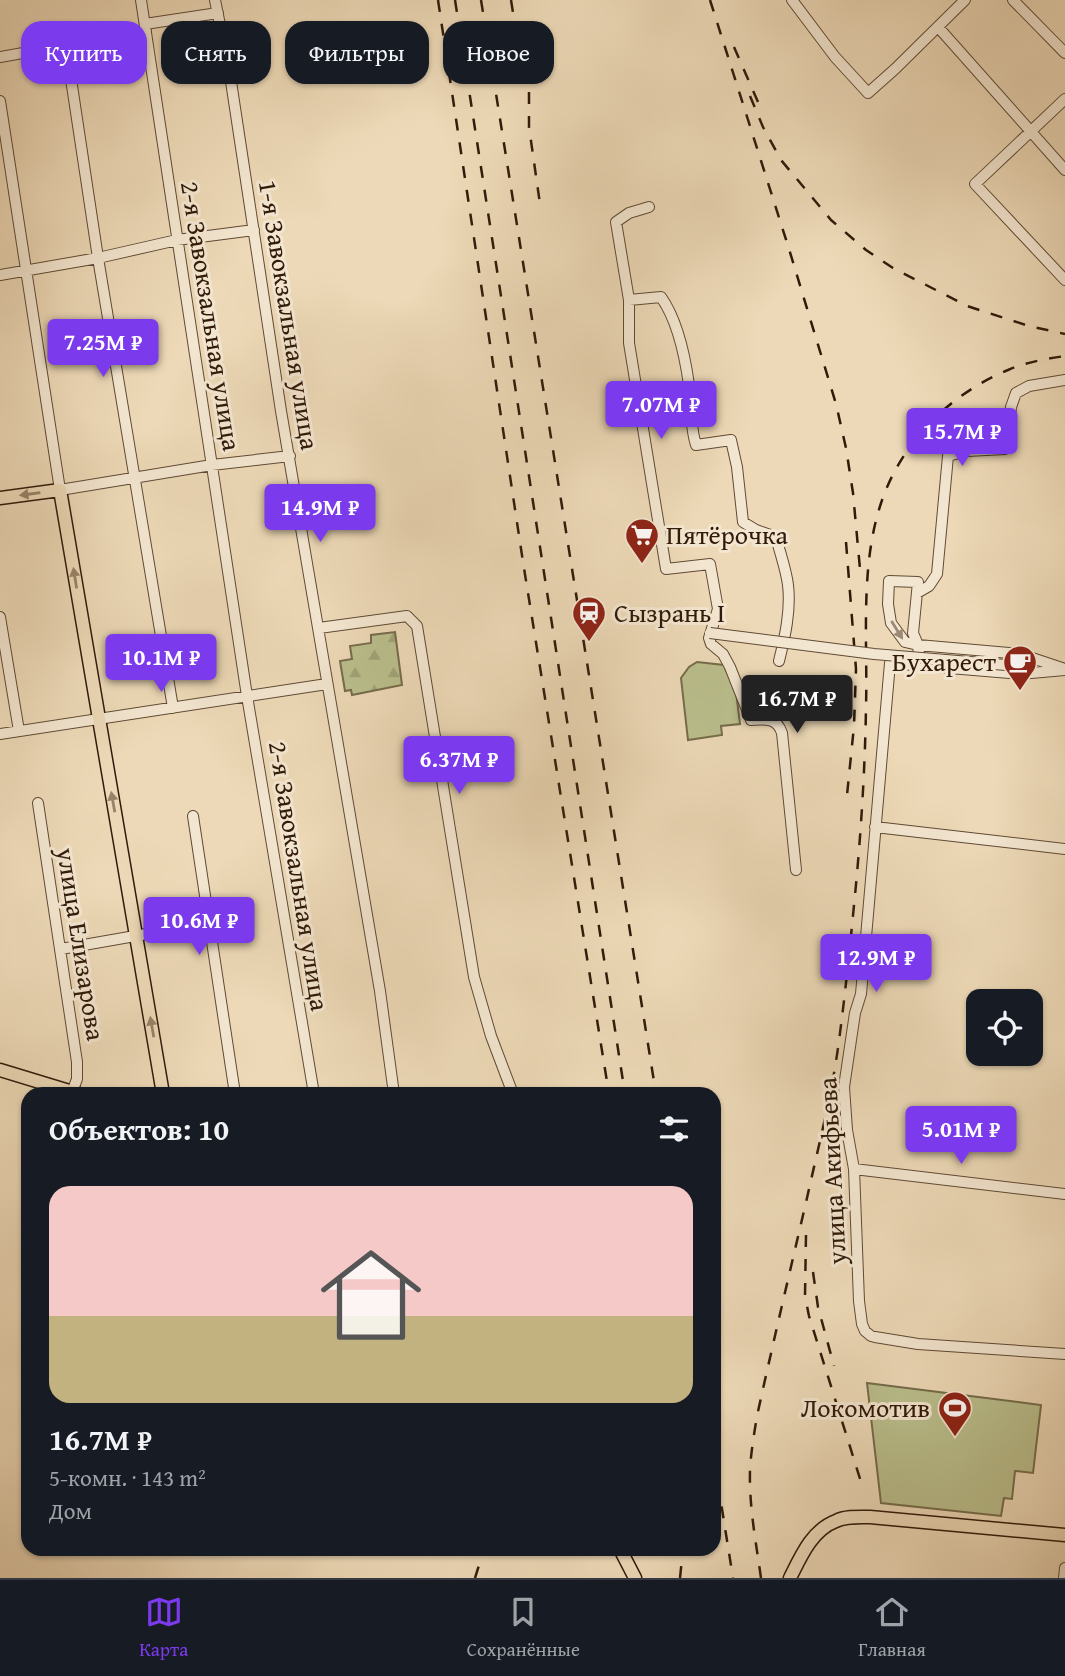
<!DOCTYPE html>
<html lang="ru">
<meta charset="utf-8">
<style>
body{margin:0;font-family:"Gentium Book Plus",serif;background:#20242c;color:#f1f3f6;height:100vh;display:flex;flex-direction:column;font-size:26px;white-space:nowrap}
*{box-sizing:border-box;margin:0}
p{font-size:23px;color:#9ea1a6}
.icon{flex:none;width:38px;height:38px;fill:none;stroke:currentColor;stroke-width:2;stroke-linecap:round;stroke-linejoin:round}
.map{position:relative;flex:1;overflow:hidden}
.side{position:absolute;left:21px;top:1087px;width:700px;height:469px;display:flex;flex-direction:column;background:#171b24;border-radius:21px;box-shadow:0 2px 5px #0004}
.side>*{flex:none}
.top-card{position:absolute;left:21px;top:21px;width:700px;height:63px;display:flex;gap:14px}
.fabs{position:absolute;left:966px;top:989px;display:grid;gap:14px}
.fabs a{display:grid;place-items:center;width:77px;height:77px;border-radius:14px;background:#171b24;box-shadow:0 2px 5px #0004;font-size:35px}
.price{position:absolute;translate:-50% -60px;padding:0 16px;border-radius:7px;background:#7c3aed;color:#fff;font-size:23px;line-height:46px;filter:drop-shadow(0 2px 4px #0008)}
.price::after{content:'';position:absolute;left:50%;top:42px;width:21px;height:16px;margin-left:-10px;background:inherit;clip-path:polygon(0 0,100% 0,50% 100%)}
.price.current{background:#222;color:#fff}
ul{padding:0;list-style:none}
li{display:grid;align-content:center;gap:14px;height:371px;padding:0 28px}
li+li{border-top:2px solid #363941}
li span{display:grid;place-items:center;height:217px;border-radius:21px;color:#555}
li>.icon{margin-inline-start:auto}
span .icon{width:126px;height:126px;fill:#fffc;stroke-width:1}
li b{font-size:30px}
h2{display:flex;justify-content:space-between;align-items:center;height:84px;padding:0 28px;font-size:30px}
.pill{padding:0 24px;border-radius:21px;background:#171b24;box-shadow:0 2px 5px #0004;font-size:24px;line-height:63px}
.pill.current{background:#7c3aed;color:#fff}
.dock{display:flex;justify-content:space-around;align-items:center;height:98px;border-top:2px solid #363941;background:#171b24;font-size:19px;color:#9ea1a6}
.dock a{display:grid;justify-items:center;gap:4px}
.dock .current{color:#7c3aed}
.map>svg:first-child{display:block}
.green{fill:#babf8d;stroke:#766c4c;stroke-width:2}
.forest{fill:url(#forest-firs);stroke:#766c4c;stroke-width:2}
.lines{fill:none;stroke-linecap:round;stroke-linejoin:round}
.minor-casing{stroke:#604a35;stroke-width:12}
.major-casing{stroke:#311a0a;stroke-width:15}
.minor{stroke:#f3e6d0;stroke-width:10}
.major{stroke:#edd9b7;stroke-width:12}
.rail{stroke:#311a0a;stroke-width:2.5;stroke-dasharray:12 12;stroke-linecap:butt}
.minor-bridge-casing{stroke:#604a35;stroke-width:12;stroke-linecap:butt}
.minor-bridge{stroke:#f3e6d0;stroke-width:10}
.oneway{fill:#988369}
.oneway2{fill:#9c8a77}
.labels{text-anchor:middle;stroke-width:6;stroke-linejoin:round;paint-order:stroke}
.street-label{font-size:26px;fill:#311a0a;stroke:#f3e6d0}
.poi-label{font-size:26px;fill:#311a0a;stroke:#f3e6d0;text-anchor:start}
</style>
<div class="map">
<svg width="1065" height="1578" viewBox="0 0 1065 1578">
<defs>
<pattern id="forest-firs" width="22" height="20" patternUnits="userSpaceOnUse" patternTransform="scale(1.75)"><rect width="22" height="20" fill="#babf8d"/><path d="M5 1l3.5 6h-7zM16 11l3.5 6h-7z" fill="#a0a478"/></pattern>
</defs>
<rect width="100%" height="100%" fill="#edd9b7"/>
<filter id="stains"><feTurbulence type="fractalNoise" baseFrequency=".00286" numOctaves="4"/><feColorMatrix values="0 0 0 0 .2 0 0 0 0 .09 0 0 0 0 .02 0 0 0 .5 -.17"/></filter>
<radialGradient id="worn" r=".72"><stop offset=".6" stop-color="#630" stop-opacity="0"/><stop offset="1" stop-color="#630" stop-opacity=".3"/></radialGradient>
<!-- green -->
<path class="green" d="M697,662L724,665L736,692L740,724L721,726L722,735L688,740L681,678L689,667Z
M867,1383L1041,1405L1033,1473L1015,1471L1012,1499L1004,1498L1001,1516L881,1503Z"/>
<!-- forest -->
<path class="forest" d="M395,632L402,685L352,695L351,690L345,691L340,661L352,659L350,646L371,643V635Z"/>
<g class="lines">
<!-- minor casing -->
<g class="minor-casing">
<path id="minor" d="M141,0L247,696L314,1094
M215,0L230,75L281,411L380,991L394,1094
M792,0L835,57L868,93L895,69L965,0
M1013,0L1065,53
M145,24L218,13
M938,27L1065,170
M66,46L98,258L173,708
M0,57L146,31
M1065,99L975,184L1065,280
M0,101L60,490L212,465L290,456
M649,207L629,213L616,222L629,300V343L666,569L710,564L718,609L709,638L711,644L723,654L730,667L751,720C765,719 777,717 782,733L796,870
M0,275L98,258L177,240L254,230
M629,300L661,297C678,321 685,356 689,385C691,406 690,426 696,445L731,440L737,467L743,522L756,530L776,537C780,553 786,569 788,585C791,610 785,637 779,661
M917,593L929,586L937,574L948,456L967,451L1005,449L1008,442L1011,407L1016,393L1029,386L1065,380
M0,617L19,731
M319,628L407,616L417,626L474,977L491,1036L513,1094
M920,665L918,645L905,642L891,623L888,604L889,581L918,582L913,633L918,645L1020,654L1062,668
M1065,670L1020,674L890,663L861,994L855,1013L844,1087L847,1130L854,1169L859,1301L862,1324L865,1331L871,1336L875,1337L918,1344L1065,1354
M0,734L327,684
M38,803L77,1062V1079L72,1092
M193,816L235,1094
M875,827L1065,849
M61,949L209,923
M854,1169L1065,1194
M1064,1578L1065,1568"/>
</g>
<!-- major casing -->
<g class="major-casing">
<path id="major" d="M0,498L60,490L163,1094
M0,1070L79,1094
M620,1549L635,1578
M790,1578C801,1556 812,1530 836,1521C846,1516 859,1517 870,1517L1065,1535"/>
</g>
<!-- minor -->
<use href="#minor" class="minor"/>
<!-- major -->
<use href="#major" class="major"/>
<!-- rail -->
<path class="rail" d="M438,0L523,562L609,1094
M455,0L625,1094
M481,0L656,1094
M511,0L518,44L519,87
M710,0L789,249L836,404L846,448L853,493L860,569
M527,44L529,63V127L540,204
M734,47L758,102
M750,96L763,127L781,160L831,220L866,250L893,268L967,306L1029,326L1065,334
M846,542L856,669L854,726L846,805
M806,1235L805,1296L809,1316L862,1485
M813,1272L818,1307L834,1366
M714,1459L733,1578
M475,1578L484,1549
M680,1578L683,1549
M761,1578C756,1542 749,1507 750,1470C751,1452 754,1434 757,1416C773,1343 790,1271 807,1198C818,1148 831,1098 838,1048C845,997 850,946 855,895C861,833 865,770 866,707C868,635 858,553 888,485C911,433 955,392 1008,370C1026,362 1046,359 1065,356"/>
<!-- minor-bridge casing -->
<g class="minor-bridge-casing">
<path id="minor-bridge" d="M710,633L874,654L1018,666"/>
</g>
<!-- minor-bridge -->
<use href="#minor-bridge" class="minor-bridge"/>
</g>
<!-- one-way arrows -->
<defs><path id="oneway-solid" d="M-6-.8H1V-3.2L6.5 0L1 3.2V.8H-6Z" transform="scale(1.75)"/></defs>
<g class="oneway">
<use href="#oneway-solid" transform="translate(30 494) rotate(172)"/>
<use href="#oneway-solid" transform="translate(75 578) rotate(-99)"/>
<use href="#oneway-solid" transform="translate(113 802) rotate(-100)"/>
<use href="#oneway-solid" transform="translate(152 1027) rotate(-100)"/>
</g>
<use class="oneway2" href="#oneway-solid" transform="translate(897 630) rotate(58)"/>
<!-- icons -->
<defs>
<g id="supermarket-pin" transform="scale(1.75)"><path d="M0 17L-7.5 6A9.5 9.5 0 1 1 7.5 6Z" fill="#8f2418" stroke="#f3e6d0"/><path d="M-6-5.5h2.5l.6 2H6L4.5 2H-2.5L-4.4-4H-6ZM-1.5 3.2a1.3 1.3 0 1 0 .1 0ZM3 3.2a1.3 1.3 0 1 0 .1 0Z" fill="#fff"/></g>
<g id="station-pin" transform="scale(1.75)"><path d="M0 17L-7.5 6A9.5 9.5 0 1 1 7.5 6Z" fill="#8f2418" stroke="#f3e6d0"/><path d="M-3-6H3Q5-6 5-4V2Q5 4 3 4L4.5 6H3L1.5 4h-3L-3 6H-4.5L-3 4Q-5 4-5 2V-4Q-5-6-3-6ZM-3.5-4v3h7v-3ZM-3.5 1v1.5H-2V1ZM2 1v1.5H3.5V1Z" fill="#fff"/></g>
<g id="cafe-pin" transform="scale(1.75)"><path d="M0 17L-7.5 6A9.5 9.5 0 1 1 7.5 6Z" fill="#8f2418" stroke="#f3e6d0"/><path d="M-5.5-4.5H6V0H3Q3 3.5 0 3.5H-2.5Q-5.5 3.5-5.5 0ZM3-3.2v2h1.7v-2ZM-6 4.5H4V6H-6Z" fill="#fff"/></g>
<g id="stadium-pin" transform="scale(1.75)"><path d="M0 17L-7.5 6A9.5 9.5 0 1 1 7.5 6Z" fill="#8f2418" stroke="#f3e6d0"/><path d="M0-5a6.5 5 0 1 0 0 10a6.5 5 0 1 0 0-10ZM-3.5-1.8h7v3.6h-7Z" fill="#fff"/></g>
</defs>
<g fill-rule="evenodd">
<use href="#supermarket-pin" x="642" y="535"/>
<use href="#station-pin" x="589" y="613"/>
<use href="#cafe-pin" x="1020" y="662"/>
<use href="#stadium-pin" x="955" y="1408"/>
</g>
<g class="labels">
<!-- street labels -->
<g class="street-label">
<text transform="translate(289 315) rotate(81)" y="9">1-я Завокзальная улица</text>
<text transform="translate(211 316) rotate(81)" y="9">2-я Завокзальная улица</text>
<text transform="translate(299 876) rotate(81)" y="9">2-я Завокзальная улица</text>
<text transform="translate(81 944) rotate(81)" y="9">улица Елизарова</text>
<text transform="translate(832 1171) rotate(-93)" y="9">улица Акифьева</text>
</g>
<!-- poi labels -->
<g class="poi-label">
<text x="666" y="544">Пятёрочка</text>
<text x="614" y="622">Сызрань I</text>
<text x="996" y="671" text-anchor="end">Бухарест</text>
<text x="930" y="1417" text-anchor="end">Локомотив</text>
</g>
</g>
<rect width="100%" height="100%" filter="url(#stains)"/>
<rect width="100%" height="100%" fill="url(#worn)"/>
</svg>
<div class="fabs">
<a><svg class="icon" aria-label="locate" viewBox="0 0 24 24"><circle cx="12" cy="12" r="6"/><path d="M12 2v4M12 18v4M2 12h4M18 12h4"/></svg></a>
</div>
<b class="price" style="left:103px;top:379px">7.25M ₽</b>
<b class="price" style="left:661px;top:441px">7.07M ₽</b>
<b class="price" style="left:962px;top:468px">15.7M ₽</b>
<b class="price" style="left:320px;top:544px">14.9M ₽</b>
<b class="price" style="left:161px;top:694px">10.1M ₽</b>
<b class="price current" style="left:797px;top:735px">16.7M ₽</b>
<b class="price" style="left:459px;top:796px">6.37M ₽</b>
<b class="price" style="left:199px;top:957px">10.6M ₽</b>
<b class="price" style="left:876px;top:994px">12.9M ₽</b>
<b class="price" style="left:961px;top:1166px">5.01M ₽</b>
<div class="top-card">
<a class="pill current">Купить</a>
<a class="pill">Снять</a>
<a class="pill">Фильтры</a>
<a class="pill">Новое</a>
</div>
<section class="side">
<h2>Объектов: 10<svg class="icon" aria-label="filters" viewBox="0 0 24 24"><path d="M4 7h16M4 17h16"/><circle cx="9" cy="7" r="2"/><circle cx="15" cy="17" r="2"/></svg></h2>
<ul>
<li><span style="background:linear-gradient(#f6c9c9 60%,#c2b280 0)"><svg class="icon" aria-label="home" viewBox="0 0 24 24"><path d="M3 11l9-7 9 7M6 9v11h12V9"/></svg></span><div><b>16.7M ₽</b><p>5-комн. · 143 m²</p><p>Дом</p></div></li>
</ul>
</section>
</div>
<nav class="dock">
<a class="current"><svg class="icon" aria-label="map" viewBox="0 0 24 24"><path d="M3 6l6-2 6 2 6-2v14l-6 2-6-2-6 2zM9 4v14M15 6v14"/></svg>Карта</a>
<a><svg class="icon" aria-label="saved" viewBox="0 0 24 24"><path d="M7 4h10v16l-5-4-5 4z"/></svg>Сохранённые</a>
<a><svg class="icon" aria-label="home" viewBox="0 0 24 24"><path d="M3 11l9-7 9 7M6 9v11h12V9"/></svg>Главная</a>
</nav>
